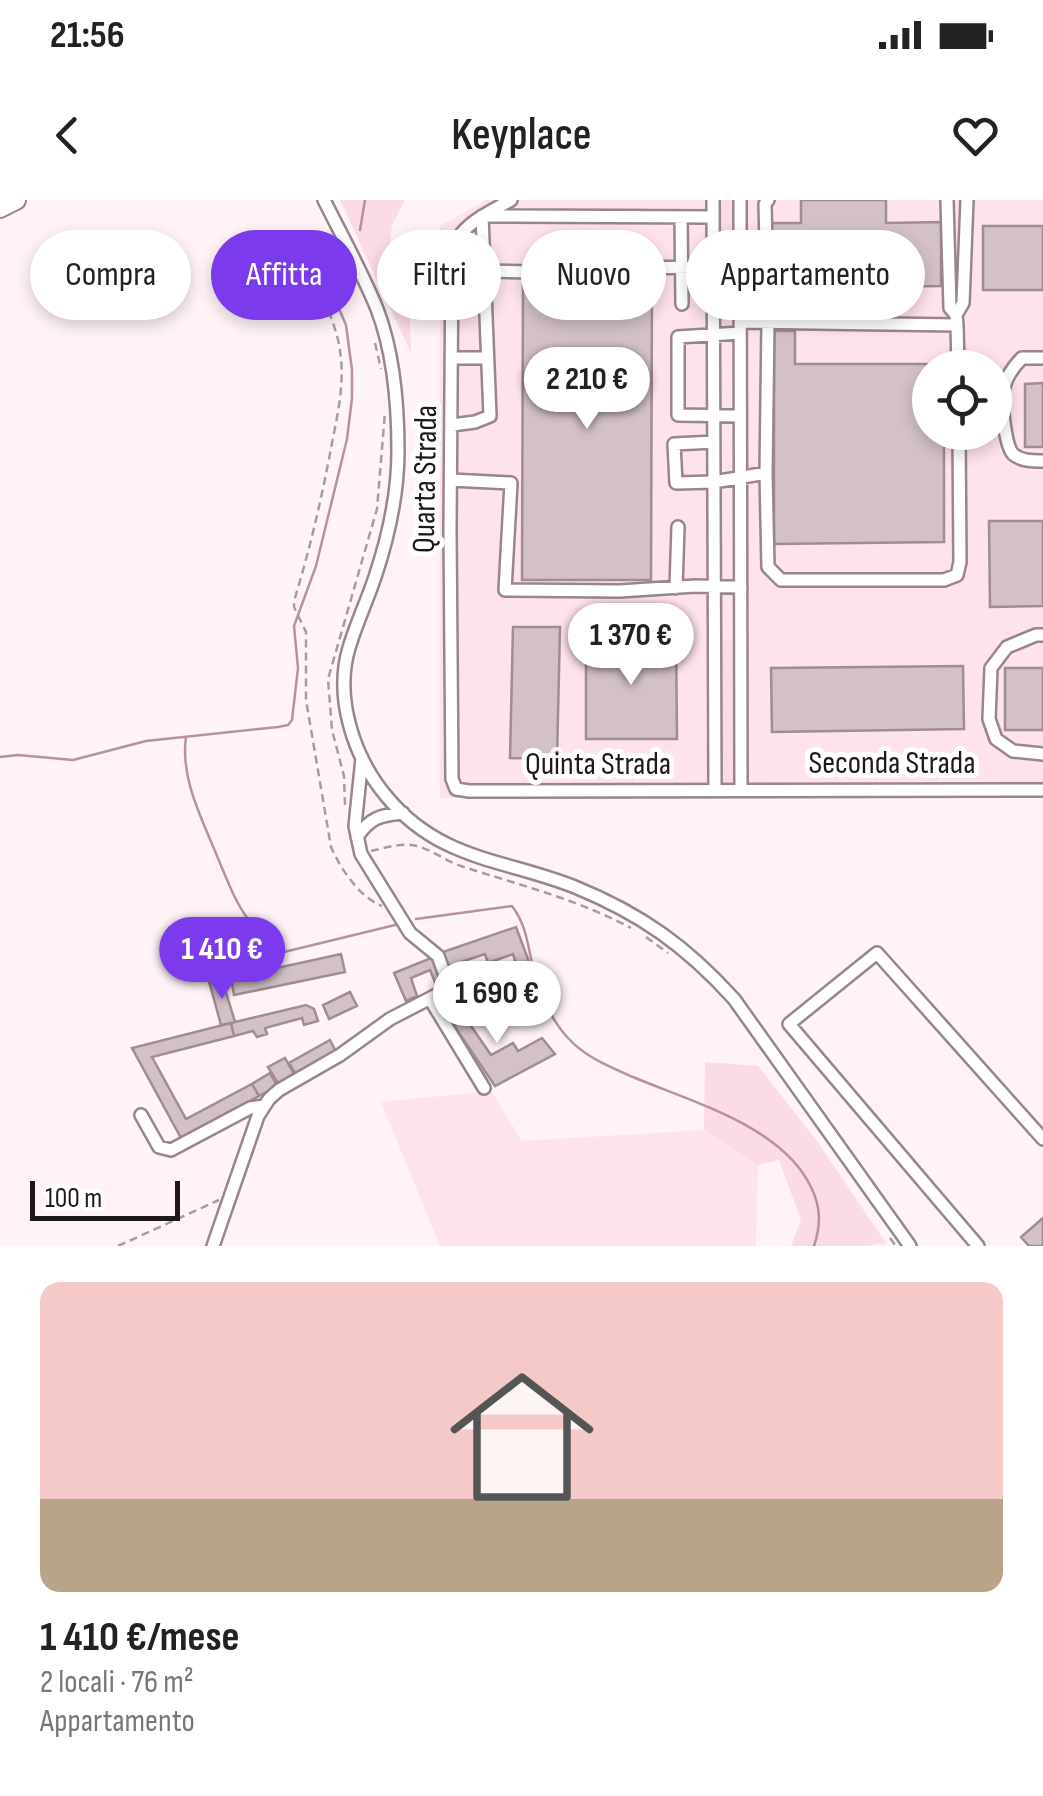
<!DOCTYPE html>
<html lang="it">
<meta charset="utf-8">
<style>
body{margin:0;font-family:"Sofia Sans Condensed",sans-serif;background:#f2f2f2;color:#222;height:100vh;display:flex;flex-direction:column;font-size:38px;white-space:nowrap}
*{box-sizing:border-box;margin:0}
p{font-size:32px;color:#767676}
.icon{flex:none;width:55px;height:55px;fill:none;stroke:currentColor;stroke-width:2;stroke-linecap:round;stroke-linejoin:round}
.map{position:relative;height:1046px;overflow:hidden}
.side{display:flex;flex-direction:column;background:#fff;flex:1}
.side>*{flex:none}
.banner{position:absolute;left:30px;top:30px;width:985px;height:90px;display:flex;gap:20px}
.tools{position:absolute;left:912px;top:150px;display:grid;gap:20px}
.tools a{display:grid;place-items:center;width:100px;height:100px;border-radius:50%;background:#fff;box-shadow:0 5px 15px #0003;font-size:50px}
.scale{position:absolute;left:30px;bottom:25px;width:150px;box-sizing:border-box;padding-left:10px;border:5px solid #1e181a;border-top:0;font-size:28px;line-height:35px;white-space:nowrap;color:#1e181a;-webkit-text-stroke:8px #fff;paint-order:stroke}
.price{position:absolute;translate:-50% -85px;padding:0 22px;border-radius:35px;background:#fff;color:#222;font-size:32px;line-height:65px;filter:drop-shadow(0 2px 5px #0008)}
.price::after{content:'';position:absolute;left:50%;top:60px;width:30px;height:22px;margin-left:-15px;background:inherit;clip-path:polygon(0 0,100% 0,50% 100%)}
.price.current{background:#7c3aed;color:#fff}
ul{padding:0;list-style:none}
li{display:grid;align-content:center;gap:20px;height:530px;padding:0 40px}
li+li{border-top:2px solid #e0e0e0}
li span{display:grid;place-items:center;height:310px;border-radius:20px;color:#555}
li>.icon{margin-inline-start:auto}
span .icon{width:180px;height:180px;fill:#fffc;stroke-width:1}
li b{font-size:42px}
.chip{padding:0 35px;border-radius:45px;background:#fff;box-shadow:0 5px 15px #0003;font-size:35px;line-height:90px}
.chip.current{background:#7c3aed;color:#fff}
.status{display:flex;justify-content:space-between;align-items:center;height:70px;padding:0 50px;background:#fff;direction:ltr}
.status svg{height:28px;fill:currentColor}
header{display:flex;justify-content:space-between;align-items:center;height:130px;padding:0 40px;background:#fff;font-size:45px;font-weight:600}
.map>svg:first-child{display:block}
.built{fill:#fee2ec;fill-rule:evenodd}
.green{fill:#fadbe6}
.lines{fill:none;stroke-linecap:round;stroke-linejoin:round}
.stream{stroke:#b9909f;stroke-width:2.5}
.building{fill:#d3c1c7;stroke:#9e8d93;stroke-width:2.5}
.minor-casing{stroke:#98868d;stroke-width:16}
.highway-casing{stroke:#98868d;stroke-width:22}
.path{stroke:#a69ca0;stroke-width:2.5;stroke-dasharray:8 5;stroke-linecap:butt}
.minor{stroke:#fff;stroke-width:11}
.highway{stroke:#fff;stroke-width:18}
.labels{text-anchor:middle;stroke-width:10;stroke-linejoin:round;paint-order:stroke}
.street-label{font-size:32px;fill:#1e181a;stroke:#fff}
</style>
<div class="status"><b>21:56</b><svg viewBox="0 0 49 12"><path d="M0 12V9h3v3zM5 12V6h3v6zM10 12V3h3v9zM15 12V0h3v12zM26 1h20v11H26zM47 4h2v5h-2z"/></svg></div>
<header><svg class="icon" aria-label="back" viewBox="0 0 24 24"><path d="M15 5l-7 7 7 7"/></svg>Keyplace<svg class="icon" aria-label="heart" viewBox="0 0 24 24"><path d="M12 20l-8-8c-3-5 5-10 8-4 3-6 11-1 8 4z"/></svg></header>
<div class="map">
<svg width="1043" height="1046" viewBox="0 0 1043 1046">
<rect width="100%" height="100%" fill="#fff3f7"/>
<!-- built -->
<path class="built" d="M486,0H1043V597L440,598V26ZM930,168H995V232H930Z
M491,891L522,941L704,930L758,965L756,1046H440L381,902Z"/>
<!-- green -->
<path class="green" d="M340,0H405L392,25L387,62L409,97L411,153Z
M719,0H733V113L731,115H721L719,113Z
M720,441H734V580L724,583L720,580Z
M705,862L758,866L817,941L886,1043L866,1046H791L801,1020L779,960L758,965L704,930Z"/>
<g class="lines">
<!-- stream -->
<path class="stream" d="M360,30L365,0
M186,537C180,578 202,619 217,656C226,677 234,700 248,719C257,732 267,743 280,753L395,725
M0,557L18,555L73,560L146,541L278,527L288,525L292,520L298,468L294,426L316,366L347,239L352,198V170L346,125L319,62L322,47
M416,719L512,706C526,725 527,741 532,763C538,789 550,819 568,838C585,857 610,867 633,877C692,902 782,926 811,987C821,1007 821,1025 814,1046"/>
</g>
<!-- building -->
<path class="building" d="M801,0H886V23L941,22V86L772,88L771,23H801Z
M983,26H1043V90H983Z
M523,84H652L651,380H522Z
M774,131H795V164H944V168H930V232H944V342L774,344Z
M1043,183V247H1025V184Z
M989,321H1043V406L990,407Z
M513,427H560L557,559L510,558Z
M676,436L677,539H586V437Z
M963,466L964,529L772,532L771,468Z
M1005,468H1043V530H1005Z
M516,727L543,799L529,804L513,754L488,763L485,754L446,767L440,753Z
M341,754L345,772L234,795L231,778Z
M436,756L448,783L437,787L430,770L411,778L417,796L406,801L394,773Z
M222,779L235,822L221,825L209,781Z
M350,792L357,806L329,819L323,805Z
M489,792L497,804L469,823L491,855L513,843L518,851L542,838L555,854L495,886L449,818Z
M306,805L314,809L318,821L304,825L302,818L265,828L267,834L257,837L253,831L234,836L231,823Z
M231,823L234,836L152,857L186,919L252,884L259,896L181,938L132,848Z
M330,840L336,852L296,875L289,863Z
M285,858L295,876L279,885L268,867Z
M270,873L277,886L259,896L252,884Z
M1043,1018V1046H1029L1021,1037Z"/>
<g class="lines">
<!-- minor casing -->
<g class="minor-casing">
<path id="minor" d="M324,0C342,36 362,72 377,109C394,153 398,204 398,251C398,292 388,338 375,377C367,401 356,424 349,448C334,498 354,558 387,597C440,661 505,659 575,687C641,714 686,746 734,799L910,1046
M511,0C488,13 461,24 452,50L450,330L452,579L456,589L469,591L1043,590
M713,0L715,590
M740,0L741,590
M768,0L765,4L768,122L766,273L768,367L781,380H944L957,375L960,362L959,232
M947,0L950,108L956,115
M681,18L682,104
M451,65L485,68
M624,68L713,67
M485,71L533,72
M740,122L957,125L956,115L963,103L967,0
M957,125L958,168
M452,158H487
M1043,158H1022C1013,167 1005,178 1003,192C1001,204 1005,245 1013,254C1021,261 1032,261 1043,261
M740,216L678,215V137L740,133
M452,225L475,222L490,216L482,16L713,17
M714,242L674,244L676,283L714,282L766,273
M451,280L511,283L505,390L620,391L695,386L741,387
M676,388L678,327
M1043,435H1036L1007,447L991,468L989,519L996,539L1013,551L1043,554
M357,637C370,618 380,615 403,613
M430,799L484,888
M141,915L159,947L171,950L250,908L264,906
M213,1046L258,916L269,899L279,890L340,855L390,819L446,790L449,786L438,756L410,733L361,654L355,626L362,558
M978,1046L789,824L877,753L1043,939"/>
</g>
<!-- highway casing -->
<g class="highway-casing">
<path id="highway" d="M0,8L16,0"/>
</g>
<!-- path -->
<path class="path" d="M286,31C305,61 336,116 340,151C345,181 338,213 332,243C322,297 310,349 294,401V407L306,432V500L331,647C340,668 360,698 382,706
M375,143L381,169
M345,605L344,576L332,530L328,479L377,309L385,212
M371,651C385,648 403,642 417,646C432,650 446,661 461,666C519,685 577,699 631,728
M646,737L668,753
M890,1038L896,1046
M118,1046L219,1000"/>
<!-- minor -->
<use href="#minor" class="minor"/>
<!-- highway -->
<use href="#highway" class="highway"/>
</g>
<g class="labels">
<!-- street labels -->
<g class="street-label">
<text transform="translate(424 279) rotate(-89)" y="11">Quarta Strada</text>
<text x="892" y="573">Seconda Strada</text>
<text x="598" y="574">Quinta Strada</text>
</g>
</g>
</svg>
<div class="tools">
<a><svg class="icon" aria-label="locate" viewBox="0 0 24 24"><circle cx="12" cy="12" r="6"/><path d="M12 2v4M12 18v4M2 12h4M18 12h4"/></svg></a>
</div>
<div class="scale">100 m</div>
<b class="price" style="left:587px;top:232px">2 210 €</b>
<b class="price" style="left:631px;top:488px">1 370 €</b>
<b class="price current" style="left:222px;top:802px">1 410 €</b>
<b class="price" style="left:497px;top:846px">1 690 €</b>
<div class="banner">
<a class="chip">Compra</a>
<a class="chip current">Affitta</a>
<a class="chip">Filtri</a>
<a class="chip">Nuovo</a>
<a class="chip">Appartamento</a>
</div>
</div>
<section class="side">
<ul>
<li><span style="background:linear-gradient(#f6c9c9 70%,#b9a48a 0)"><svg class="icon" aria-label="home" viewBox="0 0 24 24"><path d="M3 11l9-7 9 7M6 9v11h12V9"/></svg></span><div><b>1 410 €/mese</b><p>2 locali · 76 m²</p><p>Appartamento</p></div></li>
</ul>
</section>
